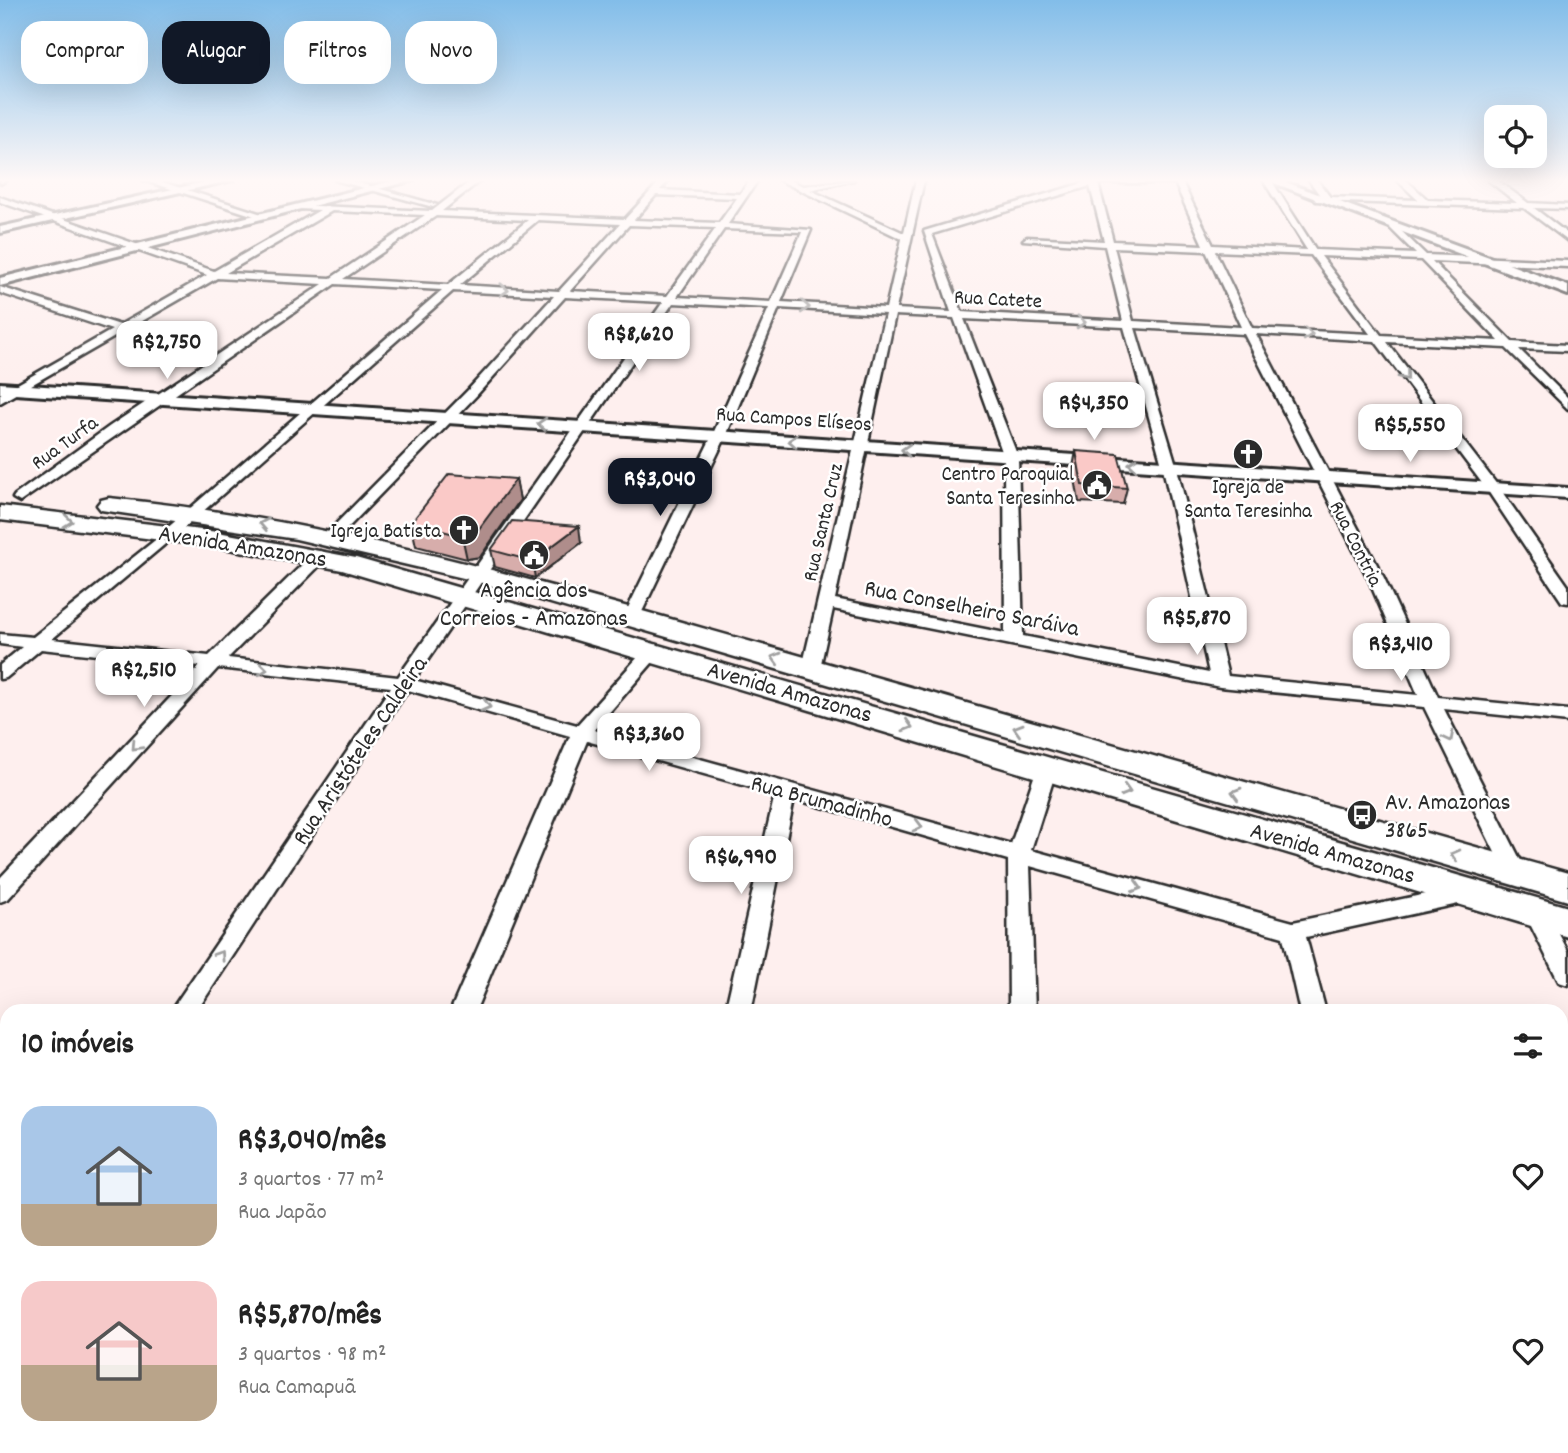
<!DOCTYPE html>
<html lang="pt">
<meta charset="utf-8">
<style>
body{margin:0;font-family:Dekko,sans-serif;background:#f2f2f2;color:#222;height:100vh;display:flex;flex-direction:column;font-size:26px;white-space:nowrap}
*{box-sizing:border-box;margin:0}
p{font-size:23px;color:#767676}
.icon{flex:none;width:38px;height:38px;fill:none;stroke:currentColor;stroke-width:2;stroke-linecap:round;stroke-linejoin:round}
.map{position:relative;flex:1;overflow:hidden}
.side{position:absolute;left:0px;top:1004px;width:1568px;height:450px;display:flex;flex-direction:column;background:#fff;border-radius:21px 21px 0 0;box-shadow:0 7px 28px #0002}
.side>*{flex:none}
.banner{position:absolute;left:21px;top:21px;width:700px;height:63px;display:flex;gap:14px}
.tools{position:absolute;left:1484px;top:105px;display:grid;gap:14px}
.tools a{display:grid;place-items:center;width:63px;height:63px;border-radius:14px;background:#fff;box-shadow:0 7px 28px #0002;font-size:35px}
.price{position:absolute;translate:-50% -60px;padding:0 16px;border-radius:14px;background:#fff;color:#222;font-size:23px;line-height:46px;filter:drop-shadow(0 2px 4px #0008)}
.price::after{content:'';position:absolute;left:50%;top:42px;width:21px;height:16px;margin-left:-10px;background:inherit;clip-path:polygon(0 0,100% 0,50% 100%)}
.price.on{background:#111827;color:#fff}
ul{padding:0;list-style:none}
li{display:flex;align-items:center;gap:21px;height:175px;padding:0 21px}
li span{display:grid;place-items:center;flex:none;width:196px;height:140px;border-radius:21px;color:#555}
li>.icon{margin-inline-start:auto}
span .icon{width:84px;height:84px;fill:#fffc;stroke-width:1}
li b{font-size:30px}
h2{display:flex;justify-content:space-between;align-items:center;height:84px;padding:0 21px;font-size:30px}
.tag{padding:0 24px;border-radius:21px;background:#fff;box-shadow:0 7px 28px #0002;font-size:24px;line-height:63px}
.tag.on{background:#111827;color:#fff}
.map>svg:first-child{display:block}
.lines{fill:none;stroke-linecap:round;stroke-linejoin:round}
.minor-casing{stroke:#2b2b2b;stroke-width:5}
.tertiary-casing{stroke:#2b2b2b;stroke-width:6}
.primary-casing{stroke:#2b2b2b;stroke-width:5}
.minor{fill:#fff;fill-rule:evenodd}
.tertiary{fill:#fff;fill-rule:evenodd}
.primary{fill:#fff;fill-rule:evenodd}
.wall{fill:#d7adab;stroke:#2b2b2b;stroke-width:2}
.shaded-wall{fill:#af8d8b;stroke:#2b2b2b;stroke-width:2}
.building{fill:#fac9c7;stroke:#2b2b2b;stroke-width:2}
.oneway{stroke:#a0a0a0}
.labels{text-anchor:middle;stroke-width:5;stroke-linejoin:round;paint-order:stroke}
.far-street-label{font-size:21px;fill:#2b2b2b;stroke:#fff}
.far-poi-label{font-size:21px;fill:#2b2b2b;stroke:#fff;text-anchor:end}
.street-label{font-size:24px;fill:#2b2b2b;stroke:#fff}
.poi-label{font-size:24px;fill:#2b2b2b;stroke:#fff}
</style>
<div class="map">
<svg width="1568" height="1453" viewBox="0 0 1568 1453">
<rect width="100%" height="100%" fill="#feefee"/>
<filter id="ink" filterUnits="userSpaceOnUse"><feTurbulence type="fractalNoise" baseFrequency=".0143" numOctaves="2"/><feDisplacementMap in="SourceGraphic" scale="14" xChannelSelector="R" yChannelSelector="G"/><feConvolveMatrix kernelMatrix="1 2 1 2 8 2 1 2 1" color-interpolation-filters="sRGB"/></filter>
<g filter="url(#ink)">
<g class="lines">
<!-- minor casing -->
<g class="minor-casing">
<path id="minor" d="M143,180H156L268,216L261,218Z
M335,180H349L437,205L433,207Z
M472,180H481L442,211L625,219L661,180H669L660,190L740,194L750,180H758L728,224L811,230L781,302L886,308L902,239L779,180H790L803,186L854,180L810,190L904,233L916,180H924L896,309L951,312L924,231L1083,183L1081,180H1181L1213,245L1307,250L1263,180H1271L1316,250L1416,254L1390,228L1393,223L1426,255L1568,261V267L1432,261L1512,342L1568,345V351L1519,349L1568,398V409L1506,348L1387,342L1498,486L1568,586V603L1562,602L1488,491L1375,341L1256,334L1384,578L1438,697L1568,710V722L1444,709L1526,871L1523,877L1515,879L1507,877L1424,707L1220,687L833,609L820,668L817,672H805L802,668L885,314L779,308L726,436L640,616L632,621L626,620L624,616L712,436L769,308L673,303L414,680L577,725L647,647L653,646L662,651L659,655L594,730L1011,844L1037,768L1047,761L1057,768L1031,850L1293,922L1469,885L1477,888L1480,894L1477,900L1306,937L1326,1012H1300L1283,937L1030,866L1035,1012H1009L1008,860L794,799L751,1012H725L775,794L587,741L475,1012H450L570,736L408,690L196,1012H170L391,687L218,668L8,899L0,902V878L200,666L41,649L6,678L0,679V665L22,647L0,644V634L33,637L159,537L167,542L164,545L52,639L209,656L314,553L320,551L328,556L326,559L228,658L398,677L663,302L565,297L476,396L336,540H326V534L468,390L554,296L453,291L175,536L170,538L162,533L165,530L442,290L335,284L20,502L13,498L15,495L110,426L323,284L217,278L0,403V394L112,330L0,293V287L120,325L207,275L0,202V197L214,271L320,210L298,209L295,205L432,211ZM1098,183H1175L1203,245L1113,241ZM1090,186L1104,241L1027,237L1023,240L1105,246L1123,321L962,312L932,234ZM656,195L737,198L719,223L634,220ZM332,211L425,215L331,278L226,273ZM436,216L528,220L448,285L343,279ZM538,220L620,224L559,291L460,285ZM629,225L716,228L667,296L570,291ZM724,229L802,232L771,302L677,297ZM1114,247L1206,251L1241,327L1133,321ZM1215,251L1311,255L1370,334L1252,328ZM1321,256L1421,260L1499,341L1381,335ZM895,315L954,318L1004,457L1005,633L835,599ZM964,319L1124,327L1163,468L1209,673L1023,636L1018,457ZM1135,328L1244,334L1368,578L1418,695L1228,676L1177,468Z
M1309,180H1317L1330,197L1418,200L1397,180H1406L1428,200L1517,203L1488,180H1497L1528,203L1568,205V209L1534,208L1568,234V241L1524,208L1316,201L1313,197H1321Z
M1536,903L1544,906L1568,951V985L1559,982L1524,912L1528,906Z
M0,1056L7,1057V1081L0,1080Z
M7,1248V1286L0,1288V1251Z
M1561,1298L1568,1299V1331L1561,1330Z
M251,1447H286L284,1453H249Z
M618,1447H675L677,1453H616Z
M1013,1447H1047V1453H1013Z
M1401,1447H1435L1437,1453H1403Z"/>
</g>
<!-- tertiary casing -->
<g class="tertiary-casing">
<path id="tertiary" d="M0,180H6L1,183Z
M214,180H233L0,233V227Z
M396,180H414L0,286V278Z
M1266,180H1280L1568,286V295Z
M0,383L1568,488V498L0,393Z"/>
</g>
<!-- primary casing -->
<g class="primary-casing">
<path id="primary" d="M109,498C339,520 559,588 780,650C1043,725 1305,799 1568,873V901L472,580L296,539L101,510L97,505L101,500Z
M0,506L218,532L356,558L1568,907V937L342,570L218,547L0,520Z"/>
</g>
<!-- minor -->
<use href="#minor" class="minor"/>
<!-- tertiary -->
<use href="#tertiary" class="tertiary"/>
<!-- primary -->
<use href="#primary" class="primary"/>
</g>
<!-- wall -->
<path class="wall" d="M1076,451L1127,488L1123,504L1079,502L1073,467Z
M516,479L520,500L480,557L467,559L416,546L411,523Z
M581,543L535,578L495,567L491,550Z"/>
<!-- shaded-wall -->
<path class="shaded-wall" d="M516,479L520,500L480,557L467,559L462,536Z
M579,526L581,543L535,578L532,561Z"/>
<!-- building -->
<path class="building" d="M1076,451L1118,454L1127,488L1082,485Z
M449,474L516,479L475,534L462,536L411,523Z
M512,521L579,526L532,561L491,550Z"/>
<!-- one-way arrows -->
<defs><path id="oneway-chevron" d="M-2-3.5L2.5 0L-2 3.5" fill="none" stroke-width="1.6" stroke-linecap="round" stroke-linejoin="round" transform="scale(1.75)"/></defs>
<g class="oneway">
<use href="#oneway-chevron" transform="translate(504 290) rotate(3)"/>
<use href="#oneway-chevron" transform="translate(805 307) rotate(3)"/>
<use href="#oneway-chevron" transform="translate(1081 322) rotate(3)"/>
<use href="#oneway-chevron" transform="translate(1308 334) rotate(3)"/>
<use href="#oneway-chevron" transform="translate(1405 376) rotate(52)"/>
<use href="#oneway-chevron" transform="translate(542 424) rotate(-176)"/>
<use href="#oneway-chevron" transform="translate(793 441) rotate(-176)"/>
<use href="#oneway-chevron" transform="translate(906 450) rotate(-176)"/>
<use href="#oneway-chevron" transform="translate(1133 464) rotate(-175)"/>
<use href="#oneway-chevron" transform="translate(68 521) rotate(6)"/>
<use href="#oneway-chevron" transform="translate(264 524) rotate(-169)"/>
<use href="#oneway-chevron" transform="translate(776 658) rotate(-164)"/>
<use href="#oneway-chevron" transform="translate(263 669) rotate(6)"/>
<use href="#oneway-chevron" transform="translate(486 706) rotate(15)"/>
<use href="#oneway-chevron" transform="translate(908 726) rotate(17)"/>
<use href="#oneway-chevron" transform="translate(1018 729) rotate(-163)"/>
<use href="#oneway-chevron" transform="translate(1449 737) rotate(63)"/>
<use href="#oneway-chevron" transform="translate(136 746) rotate(133)"/>
<use href="#oneway-chevron" transform="translate(1126 791) rotate(16)"/>
<use href="#oneway-chevron" transform="translate(1236 793) rotate(-164)"/>
<use href="#oneway-chevron" transform="translate(918 826) rotate(15)"/>
<use href="#oneway-chevron" transform="translate(1455 855) rotate(-165)"/>
<use href="#oneway-chevron" transform="translate(1137 887) rotate(16)"/>
<use href="#oneway-chevron" transform="translate(220 955) rotate(-56)"/>
</g>
</g>
<!-- sky -->
<linearGradient id="sky" x2="0" y2="1"><stop stop-color="#82bde9"/><stop offset="0.47" stop-color="#fff8f7"/><stop offset="1" stop-color="#fff8f7" stop-opacity="0"/></linearGradient>
<rect width="1568" height="384" fill="url(#sky)"/>
<!-- icons -->
<defs>
<g id="church-disc" transform="scale(1.575)"><circle r="9.5" fill="#2b2b2b" stroke="#fff"/><path d="M-1.2-6h2.4v3.5h3.3v2.4h-3.3V6h-2.4V-.1h-3.3v-2.4h3.3Z" fill="#fff"/></g>
<g id="civic-disc" transform="scale(1.575)"><circle r="9.5" fill="#2b2b2b" stroke="#fff"/><path d="M-.6-6.5H3V-4.5H.6V-3L4-1V1h2V6H-6V1h2V-1L-.6-3ZM-1.2 2.5V6h2.4V2.5Z" fill="#fff"/></g>
<g id="bus-disc" transform="scale(1.575)"><circle r="9.5" fill="#2b2b2b" stroke="#fff"/><path d="M-5-6H5V4H4V6H2V4H-2V6H-4V4H-5ZM-3.5-4V0h7V-4ZM-3.5 1.2v1.5H-2V1.2ZM2 1.2v1.5H3.5V1.2Z" fill="#fff"/></g>
</defs>
<g fill-rule="evenodd">
<use href="#church-disc" x="1248" y="454"/>
<use href="#civic-disc" x="1097" y="485"/>
<use href="#church-disc" x="464" y="530"/>
<use href="#civic-disc" x="534" y="555"/>
<use href="#bus-disc" x="1362" y="815"/>
</g>
<g class="labels">
<!-- far-street labels -->
<g class="far-street-label">
<text transform="translate(998 298) rotate(3)" y="7">Rua Catete</text>
<text transform="translate(794 418) rotate(4)" y="7">Rua Campos Elíseos</text>
<text transform="translate(64 442) rotate(-36)" y="7">Rua Turfa</text>
<text transform="translate(822 522) rotate(-77)" y="7">Rua Santa Cruz</text>
<text transform="translate(1357 543) rotate(63)" y="7">Rua Contria</text>
</g>
<!-- far-poi labels -->
<g class="far-poi-label">
<text x="1074" y="480">Centro Paroquial<tspan x="1074" dy="24">Santa Teresinha</tspan></text>
<text x="1248" y="493" text-anchor="middle">Igreja de<tspan x="1248" dy="24">Santa Teresinha</tspan></text>
<text x="441" y="537">Igreja Batista</text>
</g>
<!-- street labels -->
<g class="street-label">
<text transform="translate(243 545) rotate(9)" y="8">Avenida Amazonas</text>
<text transform="translate(972 607) rotate(11)" y="8">Rua Conselheiro Saráiva</text>
<text transform="translate(790 691) rotate(16)" y="8">Avenida Amazonas</text>
<text transform="translate(359 750) rotate(-56)" y="8">Rua Aristóteles Caldeira</text>
<text transform="translate(822 800) rotate(15)" y="8">Rua Brumadinho</text>
<text transform="translate(1333 852) rotate(16)" y="8">Avenida Amazonas</text>
</g>
<!-- poi labels -->
<g class="poi-label">
<text x="534" y="597">Agência dos<tspan x="534" dy="28">Correios - Amazonas</tspan></text>
<text x="1385" y="809" text-anchor="start">Av. Amazonas<tspan x="1385" dy="28">3865</tspan></text>
</g>
</g>
</svg>
<div class="tools">
<a><svg class="icon" aria-label="locate" viewBox="0 0 24 24"><circle cx="12" cy="12" r="6"/><path d="M12 2v4M12 18v4M2 12h4M18 12h4"/></svg></a>
</div>
<b class="price" style="left:639px;top:373px">R$8,620</b>
<b class="price" style="left:167px;top:381px">R$2,750</b>
<b class="price" style="left:1094px;top:442px">R$4,350</b>
<b class="price" style="left:1410px;top:464px">R$5,550</b>
<b class="price on" style="left:660px;top:518px">R$3,040</b>
<b class="price" style="left:1197px;top:657px">R$5,870</b>
<b class="price" style="left:1401px;top:683px">R$3,410</b>
<b class="price" style="left:144px;top:709px">R$2,510</b>
<b class="price" style="left:649px;top:773px">R$3,360</b>
<b class="price" style="left:741px;top:896px">R$6,990</b>
<div class="banner">
<a class="tag">Comprar</a>
<a class="tag on">Alugar</a>
<a class="tag">Filtros</a>
<a class="tag">Novo</a>
</div>
<section class="side">
<h2>10 imóveis<svg class="icon" aria-label="filters" viewBox="0 0 24 24"><path d="M4 7h16M4 17h16"/><circle cx="9" cy="7" r="2"/><circle cx="15" cy="17" r="2"/></svg></h2>
<ul>
<li><span style="background:linear-gradient(#a9c7e8 70%,#b9a48a 0)"><svg class="icon" aria-label="home" viewBox="0 0 24 24"><path d="M3 11l9-7 9 7M6 9v11h12V9"/></svg></span><div><b>R$3,040/mês</b><p>3 quartos · 77 m²</p><p>Rua Japão</p></div><svg class="icon" aria-label="heart" viewBox="0 0 24 24"><path d="M12 20l-8-8c-3-5 5-10 8-4 3-6 11-1 8 4z"/></svg></li>
<li><span style="background:linear-gradient(#f6c9c9 60%,#b9a48a 0)"><svg class="icon" aria-label="home" viewBox="0 0 24 24"><path d="M3 11l9-7 9 7M6 9v11h12V9"/></svg></span><div><b>R$5,870/mês</b><p>3 quartos · 98 m²</p><p>Rua Camapuã</p></div><svg class="icon" aria-label="heart" viewBox="0 0 24 24"><path d="M12 20l-8-8c-3-5 5-10 8-4 3-6 11-1 8 4z"/></svg></li>
</ul>
</section>
</div>
